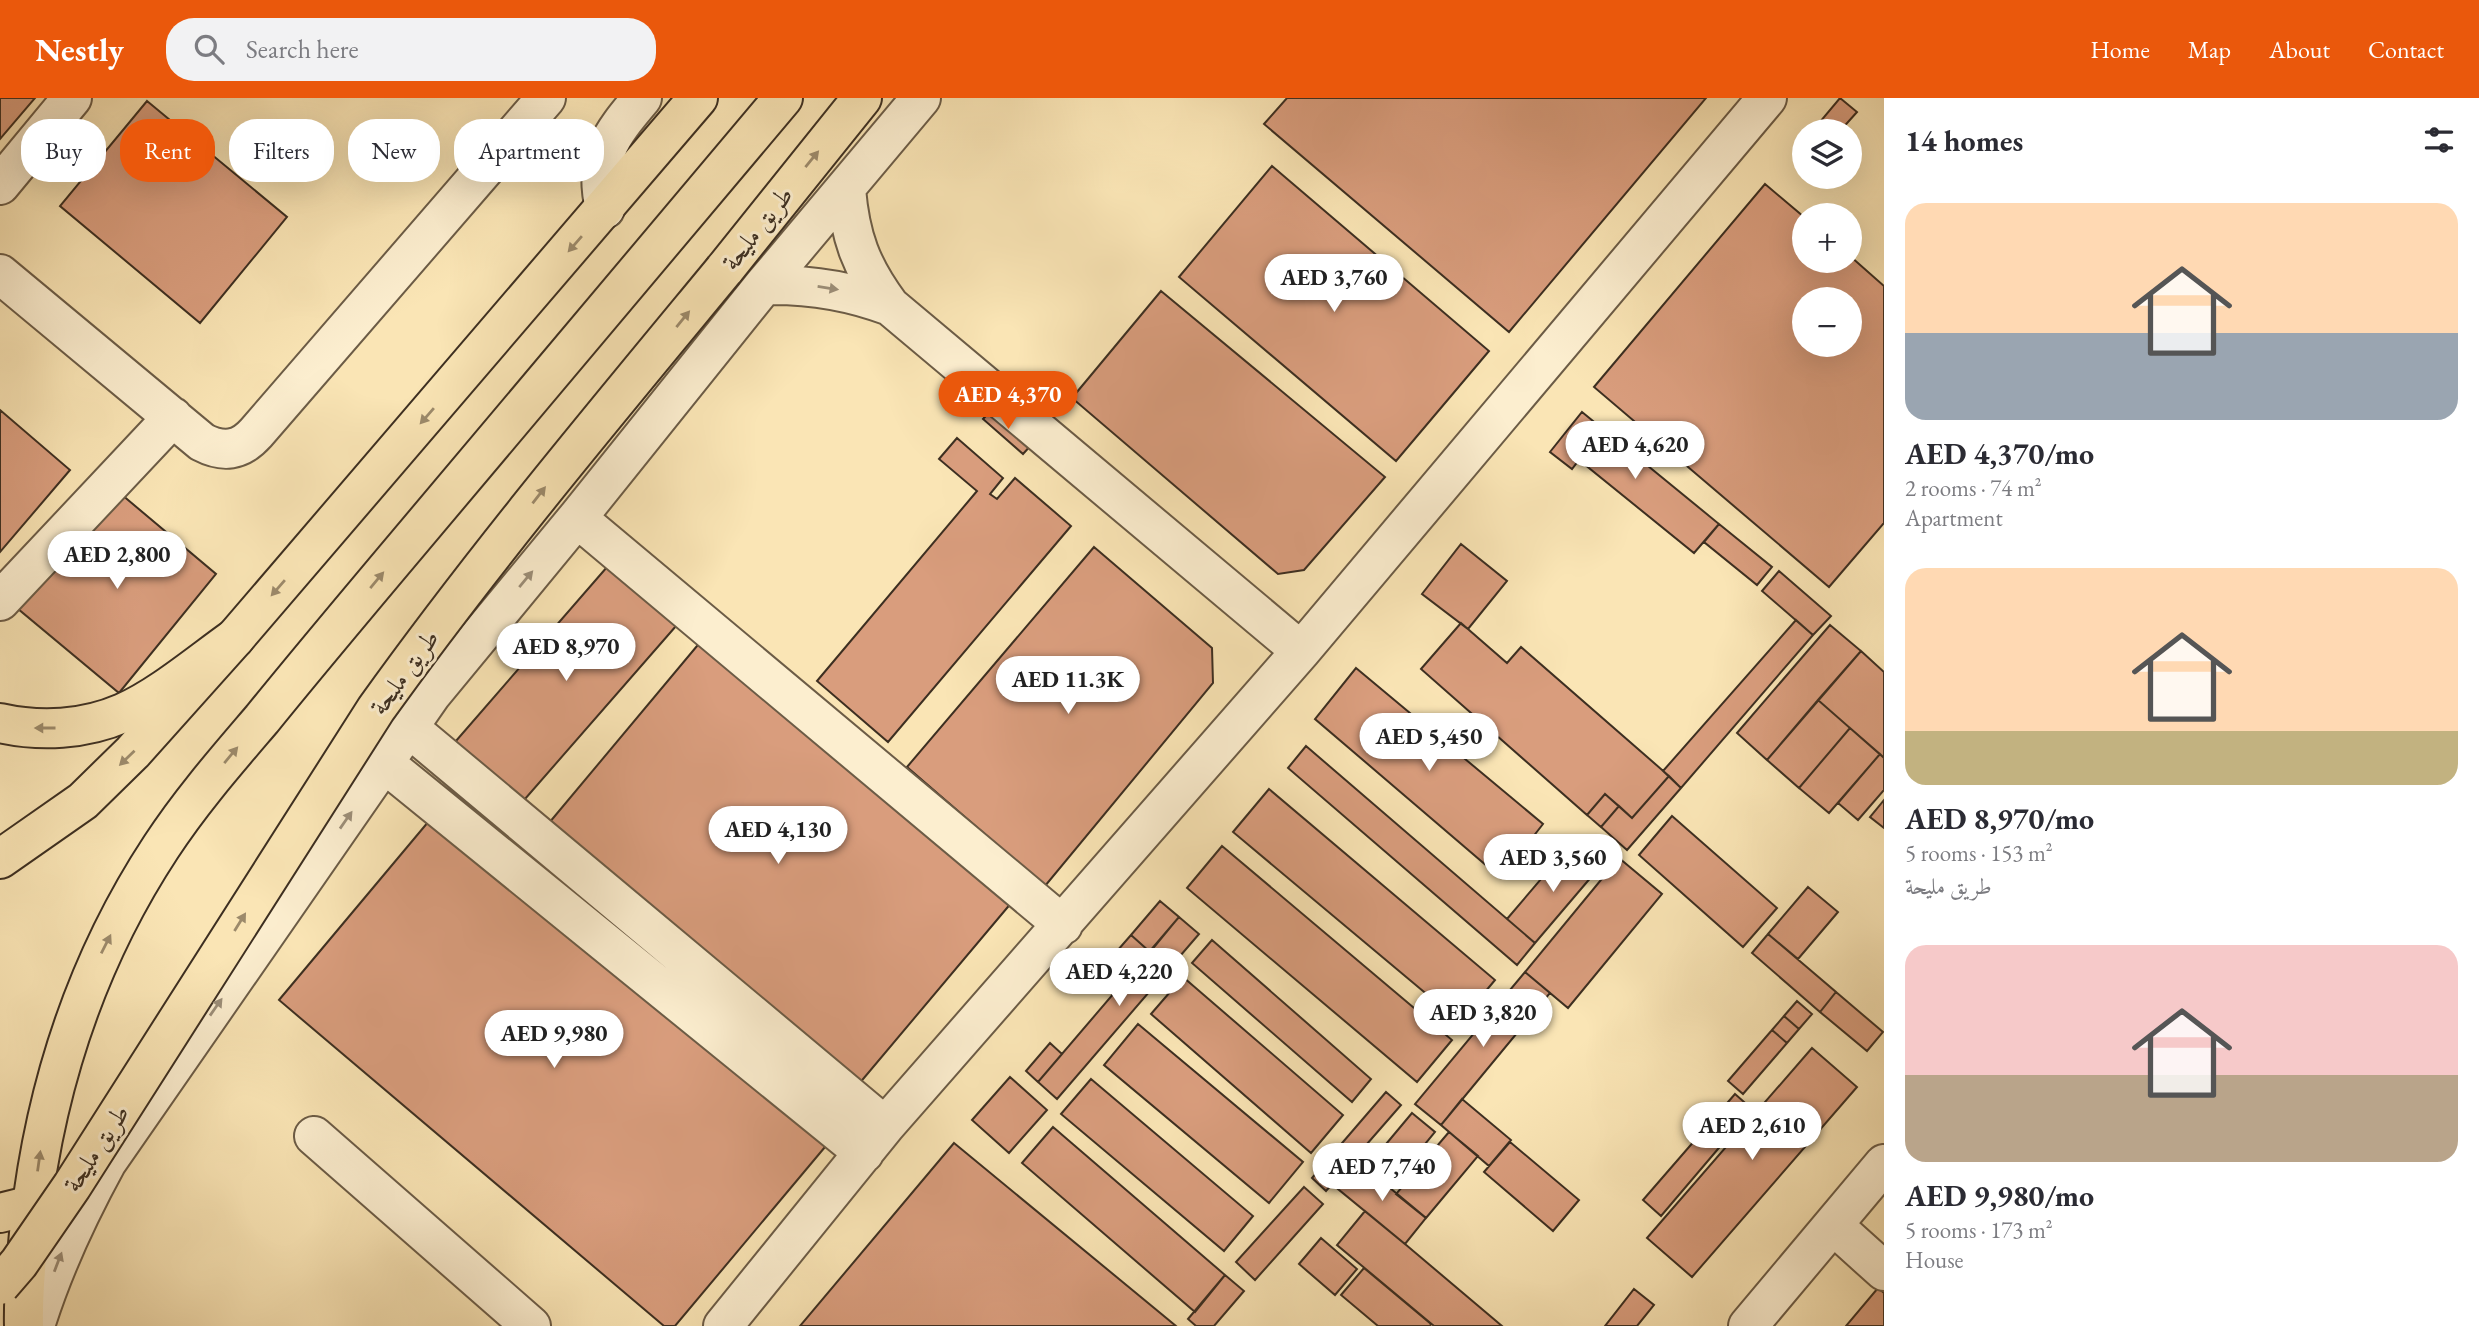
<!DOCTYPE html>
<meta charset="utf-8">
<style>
body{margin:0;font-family:"EB Garamond",Amiri,serif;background:#f2f2f3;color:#2b2b33;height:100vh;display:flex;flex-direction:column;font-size:26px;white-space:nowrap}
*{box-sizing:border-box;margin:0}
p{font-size:23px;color:#7c7c81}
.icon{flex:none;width:38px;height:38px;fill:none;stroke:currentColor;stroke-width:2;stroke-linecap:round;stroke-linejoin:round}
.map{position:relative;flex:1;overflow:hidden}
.sheet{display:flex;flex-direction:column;background:#fff;width:595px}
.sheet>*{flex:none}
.guide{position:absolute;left:21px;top:21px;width:665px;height:63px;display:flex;gap:14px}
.controls{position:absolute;left:1792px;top:21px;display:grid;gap:14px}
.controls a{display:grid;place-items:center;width:70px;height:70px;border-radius:50%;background:#fff;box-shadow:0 7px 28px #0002;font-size:35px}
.price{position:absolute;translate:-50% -60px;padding:0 16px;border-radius:24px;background:#fff;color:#222;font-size:23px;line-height:46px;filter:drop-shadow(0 2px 4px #0008)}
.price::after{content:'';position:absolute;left:50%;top:42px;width:21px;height:16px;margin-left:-10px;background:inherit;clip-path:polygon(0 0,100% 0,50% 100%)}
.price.current{background:#ea580c;color:#fff}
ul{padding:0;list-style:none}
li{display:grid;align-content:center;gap:14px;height:371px;padding:0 21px}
li span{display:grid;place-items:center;height:217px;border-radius:21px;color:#555}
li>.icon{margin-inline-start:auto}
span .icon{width:126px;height:126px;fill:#fffc;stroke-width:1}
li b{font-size:30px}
h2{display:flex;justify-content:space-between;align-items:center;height:84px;padding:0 21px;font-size:30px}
.chip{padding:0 24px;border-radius:28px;background:#fff;box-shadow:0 7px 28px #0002;font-size:24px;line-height:63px}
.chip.current{background:#ea580c;color:#fff}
header{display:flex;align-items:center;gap:42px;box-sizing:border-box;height:98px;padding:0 35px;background:#ea580c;color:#fff}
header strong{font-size:33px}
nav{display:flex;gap:38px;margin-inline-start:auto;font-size:24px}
.search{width:490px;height:63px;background:#f2f2f3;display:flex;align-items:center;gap:18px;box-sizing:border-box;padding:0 24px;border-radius:28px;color:#7c7c81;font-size:26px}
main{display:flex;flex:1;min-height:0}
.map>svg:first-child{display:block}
.building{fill:#d99d7d;stroke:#3d2f21;stroke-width:2;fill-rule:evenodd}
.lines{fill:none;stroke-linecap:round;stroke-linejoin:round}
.minor-casing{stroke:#6c5c46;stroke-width:42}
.major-casing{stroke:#3d2f21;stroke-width:42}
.highway-casing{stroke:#3d2f21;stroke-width:42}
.minor{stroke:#fceecf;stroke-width:38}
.major{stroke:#fae5b5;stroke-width:38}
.highway{stroke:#fae5b5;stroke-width:38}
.major-bridge-casing{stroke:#3d2f21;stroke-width:42;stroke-linecap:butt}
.major-bridge{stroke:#fae5b5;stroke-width:38}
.oneway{fill:#9c8a6b}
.oneway2{fill:#9c8e78}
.labels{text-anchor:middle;stroke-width:6;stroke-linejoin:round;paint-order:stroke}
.street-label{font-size:26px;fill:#3d2f21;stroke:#fceecf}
</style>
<header>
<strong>Nestly</strong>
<div class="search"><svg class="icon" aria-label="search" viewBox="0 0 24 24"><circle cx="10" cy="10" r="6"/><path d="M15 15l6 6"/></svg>Search here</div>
<nav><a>Home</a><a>Map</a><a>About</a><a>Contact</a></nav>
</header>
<main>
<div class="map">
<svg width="1884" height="1228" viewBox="0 0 1884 1228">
<rect width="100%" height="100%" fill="#fae5b5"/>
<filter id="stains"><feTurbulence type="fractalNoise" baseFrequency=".00286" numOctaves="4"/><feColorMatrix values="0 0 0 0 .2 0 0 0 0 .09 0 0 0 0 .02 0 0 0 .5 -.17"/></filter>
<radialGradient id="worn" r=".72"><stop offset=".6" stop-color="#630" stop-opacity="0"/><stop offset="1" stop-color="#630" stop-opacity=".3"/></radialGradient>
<!-- building -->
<path class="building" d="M0,0H35L0,41Z
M1287,0H1706L1509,234L1264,26Z
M1840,0L1857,14L1840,33H1829L1819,25Z
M147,3L287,119L200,225L60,108Z
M1272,68L1489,253L1396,363L1179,179Z
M1765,86L1804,119V163H1850V158L1884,188V425L1829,489L1594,289ZM1804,201H1850V247H1804Z
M1161,193L1385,379L1304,472L1278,476L1072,300Z
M992,311L1032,346L1023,356L983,321Z
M0,312L70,372L0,454Z
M1582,314L1719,426L1694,455L1579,362L1572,371L1550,354Z
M957,340L1003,380L990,396L997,401L1015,380L1071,428L888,644L817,583L977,393L939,361Z
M115,391L216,476L119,595L17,510Z
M1719,426L1772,469L1757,487L1704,444Z
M1461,446L1507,483L1468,531L1422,496Z
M1094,449L1212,550L1213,585L1045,788L907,669Z
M614,461L683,520L518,709L449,651Z
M1779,473L1831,518L1813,537L1762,493Z
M1796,522L1813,537L1681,690L1663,673Z
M1461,525L1507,565L1521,549L1669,678L1632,720L1605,696L1587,717L1421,571Z
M1830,527L1861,553L1767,662L1737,635Z
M702,542L1012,804L853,993L544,731Z
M1861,553L1884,574V660L1818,602Z
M1356,570L1543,726L1501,780L1315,621Z
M1818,602L1850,630L1799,690L1767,662Z
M1850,630L1880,656L1829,715L1799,690Z
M1306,648L1535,845L1517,867L1288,670Z
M1880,656L1884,660V692L1858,722L1838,705Z
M1669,678L1681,690L1627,752L1601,729L1619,708L1632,720Z
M1269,691L1495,882L1460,924L1233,734Z
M1605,696L1619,708L1601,729L1587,717Z
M1884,702V730L1870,719Z
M439,711L830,1043L675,1228H664L279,902Z
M1672,718L1777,810L1743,849L1639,757Z
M1570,747L1598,771L1535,845L1507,821Z
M1222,748L1452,942L1417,984L1187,790Z
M1619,760L1662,796L1568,910L1525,874Z
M1808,789L1838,814L1798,861L1768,836Z
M1160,803L1179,819L1150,854L1131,837Z
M1179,819L1199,836L1057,1001L1038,984Z
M1768,836L1836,894L1820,914L1752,855Z
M1131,837L1150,854L1116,893L1097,876Z
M1212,842L1371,981L1352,1004L1192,865Z
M1525,874L1550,895L1441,1027L1415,1006Z
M1183,879L1343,1017L1311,1055L1151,916Z
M1836,894L1883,934L1867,953L1820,914Z
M1797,903L1812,916L1799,931L1784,918Z
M1784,918L1799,931L1787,945L1772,932Z
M1138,926L1303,1064L1269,1105L1104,967Z
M1772,932L1787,945L1743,996L1728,983Z
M1050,945L1062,956L1038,984L1026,973Z
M1812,950L1857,989L1692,1179L1647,1140Z
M1010,979L1047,1012L1009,1055L972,1022Z
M1091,981L1253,1118L1224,1153L1061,1016Z
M1386,994L1401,1007L1326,1093L1312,1080Z
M1735,996L1752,1011L1661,1118L1643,1102Z
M1462,1001L1511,1042L1489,1068L1441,1027Z
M1412,1015L1435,1034L1389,1090L1366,1070Z
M1053,1029L1225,1177L1195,1214L1022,1065Z
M1449,1034L1478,1058L1426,1120L1396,1096Z
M1510,1044L1579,1102L1553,1133L1484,1074Z
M954,1045L1176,1228H800Z
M1360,1065L1426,1120L1405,1146L1338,1091Z
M1304,1089L1323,1106L1255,1182L1236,1164Z
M1365,1113L1405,1146L1502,1228H1434L1337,1147Z
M1321,1140L1357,1171L1335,1197L1299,1166Z
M1364,1170L1431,1226L1430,1228H1378L1341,1197Z
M1225,1177L1244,1193L1214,1228H1196L1188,1221Z
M1878,1190L1884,1195V1228H1846Z
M1634,1191L1654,1207L1637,1228H1605Z"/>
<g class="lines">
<!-- minor casing -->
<g class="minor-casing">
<path id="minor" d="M0,87L72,0
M846,91C850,139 861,169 890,208L1301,553
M605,111C593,59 610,38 642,0
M0,176L202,344C223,355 240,353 256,335L546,0
M764,187C809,186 848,192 890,208
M577,420L1063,827
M0,503L173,319
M408,629L885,1028
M384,665L864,1055
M314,1038L531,1228
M1833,1127L1884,1173
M35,1228C53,1170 78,1117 107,1064L431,597L577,420L764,187L921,0
M723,1228L885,1028L1301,553L1767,0
M1748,1228L1884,1066"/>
</g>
<!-- major casing -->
<g class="major-casing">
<path id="major" d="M724,172L862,0
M0,761L83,703L133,654L235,540L698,0
M0,1115L32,1107"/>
</g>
<!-- highway casing -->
<g class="highway-casing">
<path id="highway" d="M0,625C40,634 84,632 123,615C160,599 201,564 235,540
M24,1228C23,1193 27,1159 30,1124C45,990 86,863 161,749C191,703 227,662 262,621C309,563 357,506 405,449C530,299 657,150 783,0"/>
</g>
<!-- minor -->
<use href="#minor" class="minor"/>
<!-- major -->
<use href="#major" class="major"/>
<!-- highway -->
<use href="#highway" class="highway"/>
<!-- major-bridge casing -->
<g class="major-bridge-casing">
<path id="major-bridge" d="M0,1187L19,1165L72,1088L376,611C485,459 605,316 724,172"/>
</g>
<!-- major-bridge -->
<use href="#major-bridge" class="major-bridge"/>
</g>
<!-- one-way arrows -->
<defs><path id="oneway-solid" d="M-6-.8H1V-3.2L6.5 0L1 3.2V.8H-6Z" transform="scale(1.75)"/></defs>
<g class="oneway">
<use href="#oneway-solid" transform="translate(812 61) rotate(-51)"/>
<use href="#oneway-solid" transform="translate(575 146) rotate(131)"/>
<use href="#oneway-solid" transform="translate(683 221) rotate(-51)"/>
<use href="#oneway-solid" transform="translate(427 318) rotate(131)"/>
<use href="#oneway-solid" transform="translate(539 397) rotate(-52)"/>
<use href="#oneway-solid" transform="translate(377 482) rotate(-50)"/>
<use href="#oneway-solid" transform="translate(278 490) rotate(131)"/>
<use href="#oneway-solid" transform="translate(45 630) rotate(-180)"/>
<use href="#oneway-solid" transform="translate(231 657) rotate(-50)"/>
<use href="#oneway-solid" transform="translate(127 660) rotate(136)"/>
<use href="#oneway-solid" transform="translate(240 824) rotate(-58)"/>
<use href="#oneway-solid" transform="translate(106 846) rotate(-63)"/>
<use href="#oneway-solid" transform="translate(39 1063) rotate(-82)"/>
</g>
<g class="oneway2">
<use href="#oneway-solid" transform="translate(828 190) rotate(9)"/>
<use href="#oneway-solid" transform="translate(526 481) rotate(-50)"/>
<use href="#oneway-solid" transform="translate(346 722) rotate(-55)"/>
<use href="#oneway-solid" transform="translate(216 909) rotate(-55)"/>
<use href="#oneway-solid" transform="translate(58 1164) rotate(-69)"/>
</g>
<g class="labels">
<!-- street labels -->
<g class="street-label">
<text transform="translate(757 130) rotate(-52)" y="9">طريق مليحة</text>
<text transform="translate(404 574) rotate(-54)" y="9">طريق مليحة</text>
<text transform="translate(96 1050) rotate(-57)" y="9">طريق مليحة</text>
</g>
</g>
<rect width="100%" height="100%" filter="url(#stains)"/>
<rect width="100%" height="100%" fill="url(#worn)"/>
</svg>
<div class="controls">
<a><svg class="icon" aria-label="layers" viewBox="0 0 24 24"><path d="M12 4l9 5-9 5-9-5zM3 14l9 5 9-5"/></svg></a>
<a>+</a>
<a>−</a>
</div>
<b class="price" style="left:1334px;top:216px">AED 3,760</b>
<b class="price current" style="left:1008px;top:333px">AED 4,370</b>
<b class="price" style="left:1635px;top:383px">AED 4,620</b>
<b class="price" style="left:117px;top:493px">AED 2,800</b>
<b class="price" style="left:566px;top:585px">AED 8,970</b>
<b class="price" style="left:1068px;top:618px">AED 11.3K</b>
<b class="price" style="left:1429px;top:675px">AED 5,450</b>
<b class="price" style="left:778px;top:768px">AED 4,130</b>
<b class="price" style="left:1553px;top:796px">AED 3,560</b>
<b class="price" style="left:1119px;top:910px">AED 4,220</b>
<b class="price" style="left:1483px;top:951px">AED 3,820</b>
<b class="price" style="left:554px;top:972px">AED 9,980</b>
<b class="price" style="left:1752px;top:1064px">AED 2,610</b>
<b class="price" style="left:1382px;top:1105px">AED 7,740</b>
<div class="guide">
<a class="chip">Buy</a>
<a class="chip current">Rent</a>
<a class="chip">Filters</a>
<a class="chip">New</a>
<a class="chip">Apartment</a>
</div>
</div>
<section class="sheet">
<h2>14 homes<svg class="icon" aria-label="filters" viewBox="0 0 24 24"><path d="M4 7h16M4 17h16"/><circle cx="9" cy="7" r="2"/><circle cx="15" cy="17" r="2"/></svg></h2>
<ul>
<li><span style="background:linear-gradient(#ffd9b3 60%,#9aa5b1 0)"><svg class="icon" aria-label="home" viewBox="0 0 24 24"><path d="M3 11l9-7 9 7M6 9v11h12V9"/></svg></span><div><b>AED 4,370/mo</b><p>2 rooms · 74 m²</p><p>Apartment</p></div></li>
<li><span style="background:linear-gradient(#ffd9b3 75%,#c2b280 0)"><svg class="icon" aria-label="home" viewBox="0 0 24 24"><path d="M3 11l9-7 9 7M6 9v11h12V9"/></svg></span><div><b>AED 8,970/mo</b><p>5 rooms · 153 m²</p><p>طريق مليحة</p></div></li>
<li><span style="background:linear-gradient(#f6c9c9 60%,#b9a48a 0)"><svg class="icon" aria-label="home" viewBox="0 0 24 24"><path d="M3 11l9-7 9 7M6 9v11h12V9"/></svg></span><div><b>AED 9,980/mo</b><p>5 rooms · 173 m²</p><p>House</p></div></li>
</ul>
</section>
</main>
